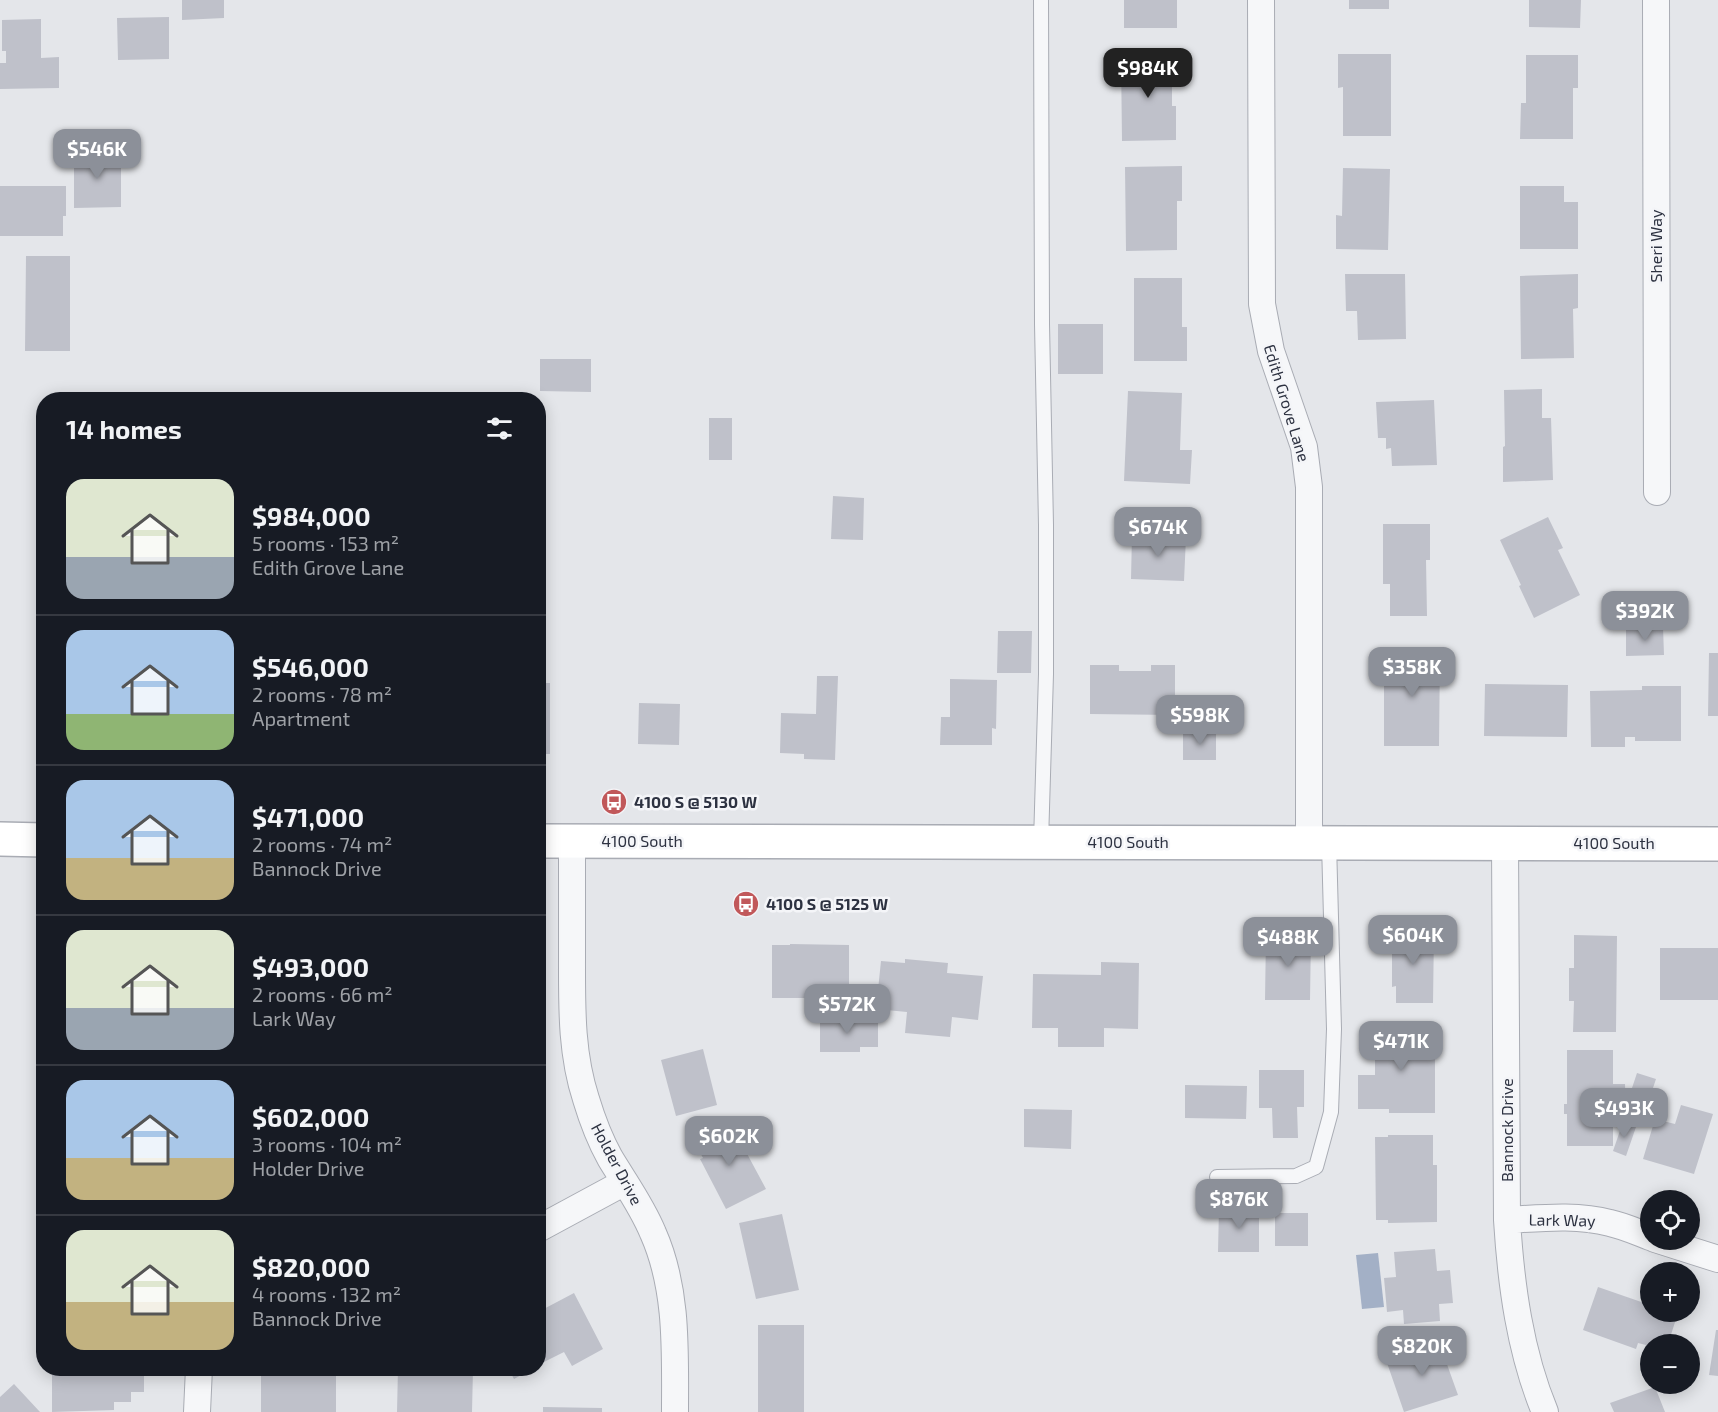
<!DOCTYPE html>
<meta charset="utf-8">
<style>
body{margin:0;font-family:"Exo 2",sans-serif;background:#20242c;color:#f1f3f6;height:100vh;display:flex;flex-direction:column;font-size:22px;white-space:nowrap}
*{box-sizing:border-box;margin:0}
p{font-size:20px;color:#9ea1a6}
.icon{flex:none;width:33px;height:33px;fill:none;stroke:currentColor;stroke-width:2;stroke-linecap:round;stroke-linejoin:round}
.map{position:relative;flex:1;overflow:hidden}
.side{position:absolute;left:36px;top:392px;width:510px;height:984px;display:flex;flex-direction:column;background:#171b24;border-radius:24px;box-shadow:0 3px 15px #0003}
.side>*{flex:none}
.buttons{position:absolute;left:1640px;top:1190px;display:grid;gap:12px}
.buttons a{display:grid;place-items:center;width:60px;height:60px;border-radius:50%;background:#171b24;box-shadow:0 3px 15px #0003;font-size:30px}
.price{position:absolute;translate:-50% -51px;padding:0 14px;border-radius:12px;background:#8c9099;color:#fff;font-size:20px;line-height:39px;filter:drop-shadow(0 2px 3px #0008)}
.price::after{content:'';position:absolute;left:50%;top:36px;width:18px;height:14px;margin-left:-9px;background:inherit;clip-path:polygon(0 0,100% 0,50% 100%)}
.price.active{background:#222;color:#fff}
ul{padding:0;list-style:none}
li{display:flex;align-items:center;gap:18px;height:150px;padding:0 30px}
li+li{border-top:2px solid #363941}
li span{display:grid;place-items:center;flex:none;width:168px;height:120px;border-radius:18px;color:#555}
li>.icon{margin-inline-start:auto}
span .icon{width:72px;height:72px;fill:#fffc;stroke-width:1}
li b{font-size:26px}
h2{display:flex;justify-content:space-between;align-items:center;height:72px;padding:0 30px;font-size:26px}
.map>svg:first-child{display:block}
.water{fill:#a3b0c6}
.building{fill:#bfc1ca}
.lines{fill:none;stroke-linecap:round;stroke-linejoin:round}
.service-casing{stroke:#a9acb4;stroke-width:16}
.minor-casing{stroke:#a9acb4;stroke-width:28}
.secondary-casing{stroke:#a9acb4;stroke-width:36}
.service{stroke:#f6f7f9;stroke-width:14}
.minor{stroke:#f6f7f9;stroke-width:26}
.secondary{stroke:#fff;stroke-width:33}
.labels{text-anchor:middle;stroke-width:5;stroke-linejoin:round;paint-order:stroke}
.street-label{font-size:16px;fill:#2d3241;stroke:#f4f5f8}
.poi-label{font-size:16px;font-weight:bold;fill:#2d3241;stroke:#f4f5f8;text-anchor:start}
</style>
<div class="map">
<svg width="1718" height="1412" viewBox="0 0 1718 1412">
<rect width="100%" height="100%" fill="#e4e6ea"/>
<!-- water -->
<path class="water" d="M1378,1253L1384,1307L1362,1309L1356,1255Z"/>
<!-- building -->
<path class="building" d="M182,0H224V18L182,20Z
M1124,0H1177V28H1124Z
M1349,0H1389V9H1349Z
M1529,0H1581L1580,28L1529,27Z
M169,17V59L118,60L117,18Z
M41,19V58L59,57V88L0,89V63H6V51H2V20Z
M1338,54H1391V136H1343V87L1338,88Z
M1526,55H1578V88H1573V139H1520L1521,103H1526Z
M1172,56V106H1176V140L1122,141L1121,57Z
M74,152H121V207L74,208Z
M1182,166V201H1177V250L1126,251L1125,167Z
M1343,168L1390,169L1388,250L1336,249V215L1342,216Z
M0,186H66V216H63V236H0Z
M1520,186H1564V202H1578V249H1520Z
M26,256H70V351H25Z
M1345,274H1405L1406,339L1358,340L1357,311H1346Z
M1578,274V308L1573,309L1574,358L1521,359L1520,276Z
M1134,278H1182V327H1187V361H1134Z
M1058,324H1103V374H1058Z
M540,359H591V392L540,391Z
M1542,389V418H1551L1553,480L1503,482V447L1505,446L1504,390Z
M1128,391L1182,393L1180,450H1192L1190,484L1124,481Z
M1434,400L1437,465L1392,466L1391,448L1386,449V438H1378L1376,402Z
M709,418H732V460H709Z
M833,496L864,498L863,540L831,539Z
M1548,517L1563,548L1558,550L1580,595L1534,618L1519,586L1521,585L1500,540Z
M1383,524H1430V560H1426L1427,616H1390V584H1383Z
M1132,535L1186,537L1184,581L1131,579Z
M1663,627L1664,655L1626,656V628Z
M998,631H1032L1031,673H997Z
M1384,650H1440L1439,746H1384Z
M1709,653H1718V716H1708Z
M1090,665H1119V671H1151V665H1175V715L1090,714Z
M817,676H838L835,760L804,759V754L780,753L781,713L816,714Z
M950,679L997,680L996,729L992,728V745H940L941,717H950Z
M538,683H550V754H538Z
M1485,684L1568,685L1567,737L1484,736Z
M1642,686H1681V741H1635V737H1625V747H1591L1590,691L1642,690Z
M639,703L680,704L679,745L638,744Z
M1183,732H1216V760H1183Z
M1392,930H1434L1433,1003H1396V986L1392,987Z
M1266,935H1311L1310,1000H1265Z
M1574,935L1617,936L1616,1032H1573L1574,1001H1569V968H1574Z
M790,944L849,945V998H772V945H790Z
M1660,948H1718V1000H1660Z
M905,959L948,963L947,973L983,976L978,1020L952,1017L950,1037L905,1033L907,1012L876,1009L881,961L905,963Z
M1101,962L1139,963L1138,1029L1104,1028V1047H1058V1028H1032L1033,974L1101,975Z
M820,1018H860V1022H878V1047H860V1052H820Z
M1389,1027H1435V1113H1389V1109H1358V1075H1375V1028Z
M703,1049L717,1105L676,1116L661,1060Z
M1567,1050H1613V1084H1625L1626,1113H1613V1146H1567V1114H1564V1104H1567Z
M1259,1070H1304V1107H1297L1298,1138H1273L1272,1108H1259Z
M1637,1073L1656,1079L1650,1097L1631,1091Z
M1185,1085L1247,1086L1246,1119L1185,1118Z
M1681,1105L1713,1114L1694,1174L1643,1159L1655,1119L1675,1124Z
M1024,1109L1072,1110L1071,1149L1024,1147Z
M1623,1122L1636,1127L1626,1156L1613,1151Z
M731,1124L766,1189L726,1209L700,1159L703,1158L695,1143Z
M1388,1135H1433V1165H1437V1222L1388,1223V1220H1376L1375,1137H1388Z
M1219,1208H1259V1252H1218Z
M1275,1213H1308V1246H1275Z
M782,1214L799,1290L756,1299L739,1223Z
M1435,1249L1437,1271L1450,1270L1453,1303L1439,1304L1440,1321L1404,1324L1403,1310L1387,1312L1384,1278L1396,1277L1394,1252Z
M1598,1287L1650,1305V1311L1676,1319L1668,1344H1650V1360L1641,1357L1646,1345L1638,1343L1636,1349L1583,1330Z
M574,1293L603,1349L572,1366L564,1352L538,1365V1312Z
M758,1325H804V1412H758Z
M1716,1330H1718V1376L1709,1375Z
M1439,1342L1458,1395L1404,1412L1386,1360Z
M52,1368H144V1392H131V1402H114V1410L52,1412Z
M398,1368L473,1369L472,1412H397Z
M508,1368H534L514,1379Z
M336,1375V1412H261V1376Z
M14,1384L40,1412H0V1397Z
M1655,1387L1665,1412H1614L1610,1403Z
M543,1407L602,1408V1412H543Z"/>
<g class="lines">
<!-- service casing -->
<g class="service-casing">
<path id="service" d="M1041,0L1042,324L1046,525V674L1041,842
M1217,1177L1296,1176L1316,1167L1331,1112L1334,1029L1329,843"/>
</g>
<!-- minor casing -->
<g class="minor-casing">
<path id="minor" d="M1261,0L1262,304L1271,351L1304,447L1309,487V843
M1656,0L1657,492
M572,841C572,880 572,920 572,959C572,1007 571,1053 586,1099C592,1119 600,1140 610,1158C625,1183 642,1206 653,1233C678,1289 675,1352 675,1412
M1505,843L1507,1220C1511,1285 1520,1352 1545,1412
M1507,1220C1541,1218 1577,1214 1610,1223C1624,1226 1637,1232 1650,1237
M538,1229L625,1182
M1655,1239L1718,1259
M197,1412L199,1368"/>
</g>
<!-- secondary casing -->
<g class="secondary-casing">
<path id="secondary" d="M0,839L44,840
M538,841L1718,844"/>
</g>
<!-- service -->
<use href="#service" class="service"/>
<!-- minor -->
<use href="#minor" class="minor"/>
<!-- secondary -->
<use href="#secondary" class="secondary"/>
</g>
<!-- icons -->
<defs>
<g id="bus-disc" transform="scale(1.35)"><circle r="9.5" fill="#c1585a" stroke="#f4f5f8"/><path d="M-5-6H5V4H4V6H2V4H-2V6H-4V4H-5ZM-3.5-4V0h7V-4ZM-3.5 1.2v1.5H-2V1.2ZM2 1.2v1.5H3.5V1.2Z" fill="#fff"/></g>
</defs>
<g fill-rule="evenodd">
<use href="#bus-disc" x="614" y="802"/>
<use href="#bus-disc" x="746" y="904"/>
</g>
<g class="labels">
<!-- street labels -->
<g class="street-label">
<text transform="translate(1656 246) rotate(-90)" y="6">Sheri Way</text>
<text transform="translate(1287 403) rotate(73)" y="6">Edith Grove Lane</text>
<text x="642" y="847">4100 South</text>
<text x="1128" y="848">4100 South</text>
<text x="1614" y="849">4100 South</text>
<text transform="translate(1507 1130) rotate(-90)" y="6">Bannock Drive</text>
<text transform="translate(617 1164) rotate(62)" y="6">Holder Drive</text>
<text transform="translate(1562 1220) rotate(1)" y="6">Lark Way</text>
</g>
<!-- poi labels -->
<g class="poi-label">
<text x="634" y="808">4100 S @ 5130 W</text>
<text x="766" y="910">4100 S @ 5125 W</text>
</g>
</g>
</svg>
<div class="buttons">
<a><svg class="icon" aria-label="locate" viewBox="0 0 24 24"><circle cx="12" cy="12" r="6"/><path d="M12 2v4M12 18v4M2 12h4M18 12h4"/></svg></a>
<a>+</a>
<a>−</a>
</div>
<b class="price active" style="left:1148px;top:99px">$984K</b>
<b class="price" style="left:97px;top:180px">$546K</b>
<b class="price" style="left:1158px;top:558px">$674K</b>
<b class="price" style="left:1645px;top:642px">$392K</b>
<b class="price" style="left:1412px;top:698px">$358K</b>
<b class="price" style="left:1200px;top:746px">$598K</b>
<b class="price" style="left:1413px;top:966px">$604K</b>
<b class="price" style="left:1288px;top:968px">$488K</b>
<b class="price" style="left:847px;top:1035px">$572K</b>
<b class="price" style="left:1401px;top:1072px">$471K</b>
<b class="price" style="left:1624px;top:1139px">$493K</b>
<b class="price" style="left:729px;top:1167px">$602K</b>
<b class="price" style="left:1239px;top:1230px">$876K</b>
<b class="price" style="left:1422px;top:1377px">$820K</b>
<section class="side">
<h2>14 homes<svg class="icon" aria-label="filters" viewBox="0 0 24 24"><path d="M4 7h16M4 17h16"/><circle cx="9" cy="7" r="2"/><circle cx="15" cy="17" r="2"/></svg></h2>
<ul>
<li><span style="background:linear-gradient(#dfe7d0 65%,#9aa5b1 0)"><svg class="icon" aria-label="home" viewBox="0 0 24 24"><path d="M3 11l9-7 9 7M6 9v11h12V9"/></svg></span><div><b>$984,000</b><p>5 rooms · 153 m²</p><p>Edith Grove Lane</p></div></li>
<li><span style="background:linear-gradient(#a9c7e8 70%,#8fb573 0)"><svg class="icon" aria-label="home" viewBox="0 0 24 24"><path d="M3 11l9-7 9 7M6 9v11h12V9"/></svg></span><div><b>$546,000</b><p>2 rooms · 78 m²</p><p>Apartment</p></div></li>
<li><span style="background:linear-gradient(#a9c7e8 65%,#c2b280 0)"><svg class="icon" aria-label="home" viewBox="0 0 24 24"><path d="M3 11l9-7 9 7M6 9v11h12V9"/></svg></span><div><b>$471,000</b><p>2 rooms · 74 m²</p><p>Bannock Drive</p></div></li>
<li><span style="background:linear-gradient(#dfe7d0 65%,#9aa5b1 0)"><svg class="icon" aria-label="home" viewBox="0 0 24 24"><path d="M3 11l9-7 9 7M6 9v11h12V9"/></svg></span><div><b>$493,000</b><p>2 rooms · 66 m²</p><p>Lark Way</p></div></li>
<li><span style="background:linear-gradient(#a9c7e8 65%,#c2b280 0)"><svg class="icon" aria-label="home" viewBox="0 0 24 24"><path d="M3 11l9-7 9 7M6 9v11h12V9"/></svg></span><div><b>$602,000</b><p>3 rooms · 104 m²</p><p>Holder Drive</p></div></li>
<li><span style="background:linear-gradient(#dfe7d0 60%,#c2b280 0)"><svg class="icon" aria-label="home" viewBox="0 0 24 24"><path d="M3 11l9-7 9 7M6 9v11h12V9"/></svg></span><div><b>$820,000</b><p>4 rooms · 132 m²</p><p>Bannock Drive</p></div></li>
</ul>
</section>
</div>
